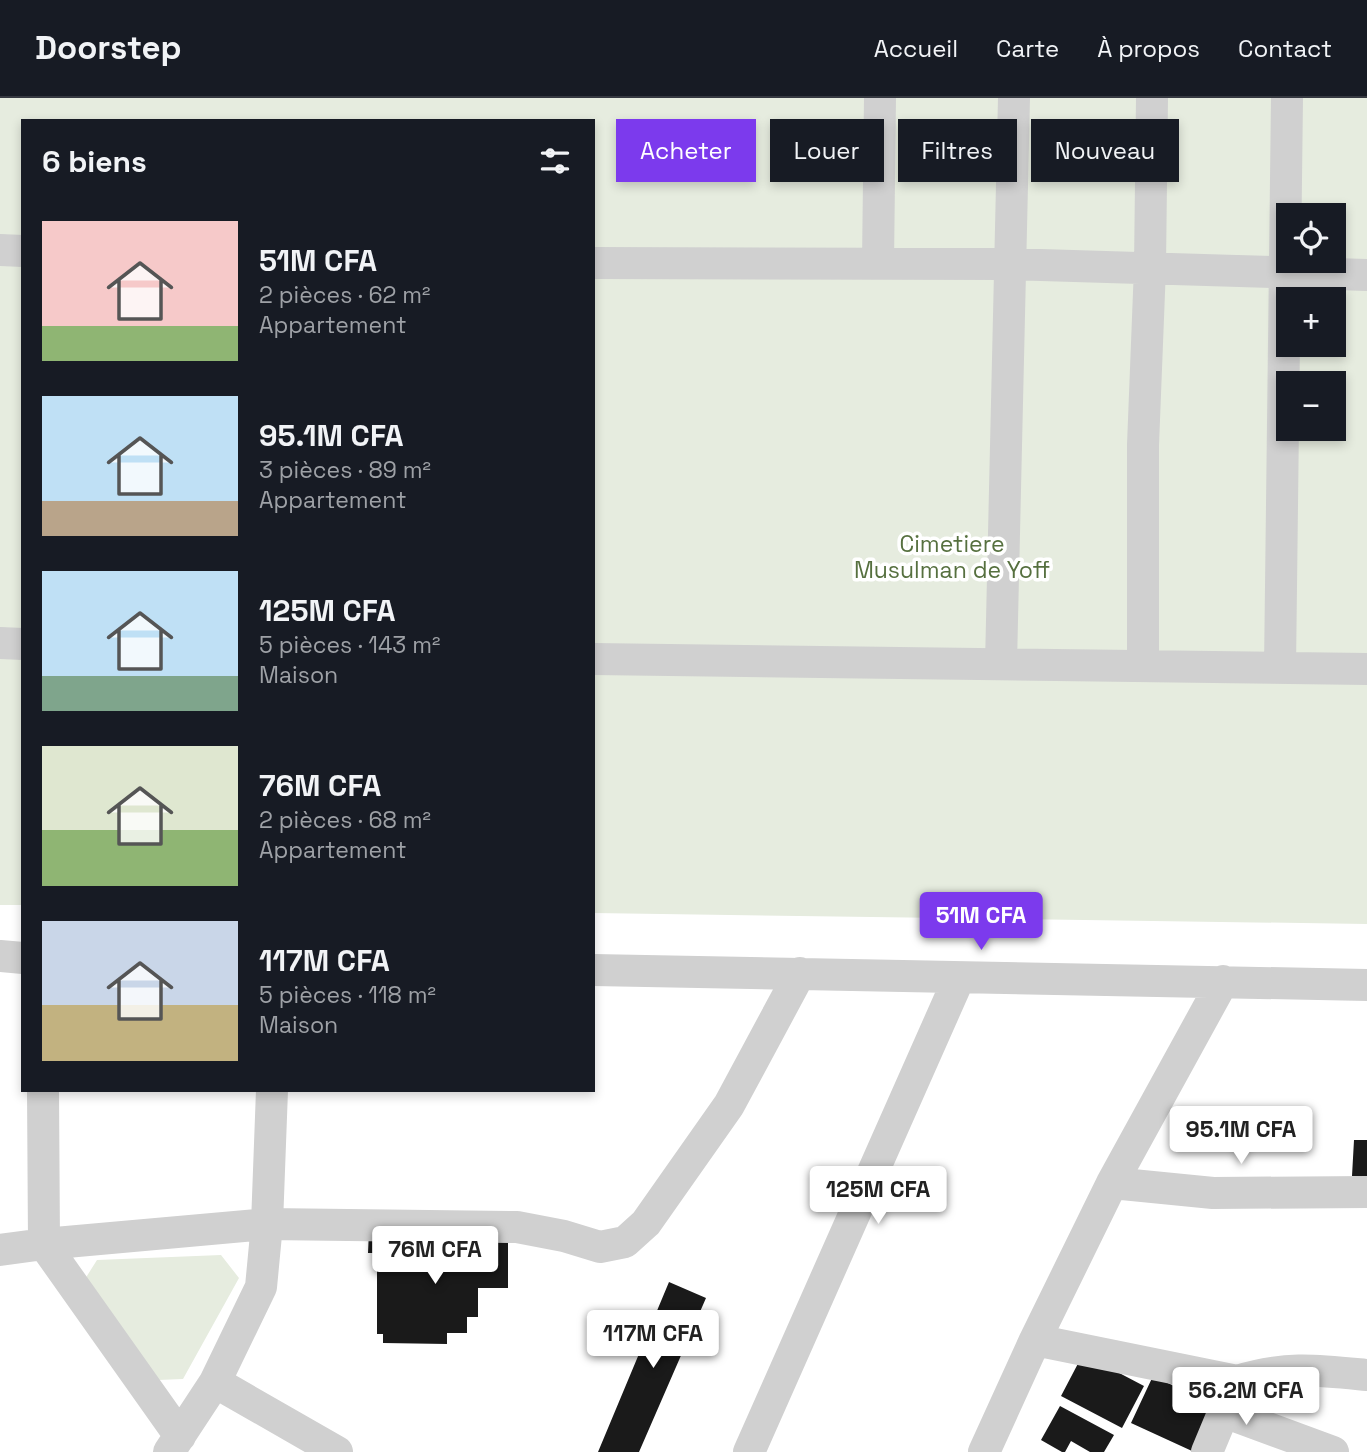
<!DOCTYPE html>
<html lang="fr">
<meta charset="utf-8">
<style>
body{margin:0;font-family:"Space Grotesk",sans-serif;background:#242831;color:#f1f3f6;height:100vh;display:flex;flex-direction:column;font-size:26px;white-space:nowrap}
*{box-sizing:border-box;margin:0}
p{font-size:23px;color:#9ea1a6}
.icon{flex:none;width:38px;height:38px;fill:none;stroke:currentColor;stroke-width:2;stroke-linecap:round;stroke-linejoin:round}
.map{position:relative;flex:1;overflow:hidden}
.panel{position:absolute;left:21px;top:21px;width:574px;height:973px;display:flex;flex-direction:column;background:#171b24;border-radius:0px;box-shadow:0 4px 10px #0003}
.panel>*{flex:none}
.top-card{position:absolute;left:616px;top:21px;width:646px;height:63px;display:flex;gap:14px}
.buttons{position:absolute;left:1276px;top:105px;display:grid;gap:14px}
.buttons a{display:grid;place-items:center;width:70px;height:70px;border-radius:0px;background:#171b24;box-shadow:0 4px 10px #0003;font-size:35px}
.price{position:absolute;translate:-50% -60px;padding:0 16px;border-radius:7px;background:#fff;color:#222;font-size:23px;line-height:46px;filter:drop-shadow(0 2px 4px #0008)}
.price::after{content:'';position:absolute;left:50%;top:42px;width:21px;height:16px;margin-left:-10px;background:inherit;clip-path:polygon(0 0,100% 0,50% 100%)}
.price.selected{background:#7c3aed;color:#fff}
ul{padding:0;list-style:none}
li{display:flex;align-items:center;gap:21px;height:175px;padding:0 21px}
li span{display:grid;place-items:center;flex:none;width:196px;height:140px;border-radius:0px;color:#555}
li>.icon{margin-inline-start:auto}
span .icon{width:84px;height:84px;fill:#fffc;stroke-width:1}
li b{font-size:30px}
h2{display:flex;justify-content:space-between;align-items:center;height:84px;padding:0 21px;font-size:30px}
.chip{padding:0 24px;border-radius:0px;background:#171b24;box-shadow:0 4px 10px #0003;font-size:24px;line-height:63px}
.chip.selected{background:#7c3aed;color:#fff}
header{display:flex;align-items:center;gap:42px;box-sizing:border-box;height:98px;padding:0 35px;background:#171b24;border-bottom:2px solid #363941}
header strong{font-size:33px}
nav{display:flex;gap:38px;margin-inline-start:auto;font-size:24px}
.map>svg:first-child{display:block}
.green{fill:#e6ecdf;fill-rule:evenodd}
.building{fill:#1a1a1a}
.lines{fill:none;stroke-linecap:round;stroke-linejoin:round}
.minor{stroke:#d0d0d0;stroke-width:32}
.labels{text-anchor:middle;stroke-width:7;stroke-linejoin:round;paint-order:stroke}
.park-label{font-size:23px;fill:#56703f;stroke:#fff}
</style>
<header>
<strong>Doorstep</strong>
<nav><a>Accueil</a><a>Carte</a><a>À propos</a><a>Contact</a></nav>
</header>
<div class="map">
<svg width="1367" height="1354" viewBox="0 0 1367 1354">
<rect width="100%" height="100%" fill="#fff"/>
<!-- green -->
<path class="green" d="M0,0H1367V826L593,815V23H23V807H0ZM1288,117H1334V163H1288ZM1288,201H1334V247H1288ZM1288,285H1334V331H1288Z
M221,1157L239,1180L183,1281L158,1282L85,1181L97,1162Z"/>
<!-- building -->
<path class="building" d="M1354,1042H1367V1079L1352,1078Z
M369,1133L386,1141V1162H391V1143H422V1148L466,1149V1136H508V1190H478V1219H467V1235H447V1246L383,1245V1236H377V1155H368Z
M669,1184L706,1200L639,1354H598Z
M1083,1256L1144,1288L1122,1330L1061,1298Z
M1153,1278L1214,1307L1192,1353L1131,1325Z
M1060,1308L1114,1337L1104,1354H1090L1071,1343L1065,1354H1062L1041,1342Z"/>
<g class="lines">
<!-- minor -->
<path class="minor" d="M0,152L23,153
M593,165L1008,166L1367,177
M878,165L880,0
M0,545L23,546
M593,561L1367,571
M1001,566L1014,0
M1143,568V347L1150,169L1152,0
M1280,570L1287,0
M0,858L23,860
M593,872L1367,887
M43,992L44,1146L180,1338
M1112,1085L1213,1095L1367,1094
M0,1152L44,1146L267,1126L517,1129L564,1138L600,1149L625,1144L646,1125L729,1007L800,875
M1035,1242L1237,1283C1287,1268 1316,1272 1367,1277
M215,1284L337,1354
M1224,1314L1333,1354
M169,1354L215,1284L261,1189L267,1126L272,992
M749,1354L959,880
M984,1354L1035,1242L1112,1085L1223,883
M1207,1354L1232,1294"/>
</g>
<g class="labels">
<!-- park labels -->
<g class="park-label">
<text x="952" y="454">Cimetiere<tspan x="952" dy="26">Musulman de Yoff</tspan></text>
</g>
</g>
</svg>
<div class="buttons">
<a><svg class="icon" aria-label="locate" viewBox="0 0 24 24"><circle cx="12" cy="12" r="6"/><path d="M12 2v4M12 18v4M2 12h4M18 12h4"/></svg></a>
<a>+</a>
<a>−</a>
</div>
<b class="price selected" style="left:981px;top:854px">51M CFA</b>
<b class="price" style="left:1241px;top:1068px">95.1M CFA</b>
<b class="price" style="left:878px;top:1128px">125M CFA</b>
<b class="price" style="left:435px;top:1188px">76M CFA</b>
<b class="price" style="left:653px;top:1272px">117M CFA</b>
<b class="price" style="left:1246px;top:1329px">56.2M CFA</b>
<div class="top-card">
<a class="chip selected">Acheter</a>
<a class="chip">Louer</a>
<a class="chip">Filtres</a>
<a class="chip">Nouveau</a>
</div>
<section class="panel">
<h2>6 biens<svg class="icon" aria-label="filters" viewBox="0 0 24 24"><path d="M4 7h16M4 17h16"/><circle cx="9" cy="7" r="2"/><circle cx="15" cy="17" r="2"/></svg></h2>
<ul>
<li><span style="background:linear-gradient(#f6c9c9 75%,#8fb573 0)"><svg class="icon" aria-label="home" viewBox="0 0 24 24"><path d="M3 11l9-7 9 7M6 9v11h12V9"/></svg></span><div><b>51M CFA</b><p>2 pièces · 62 m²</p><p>Appartement</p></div></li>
<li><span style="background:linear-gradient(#bfe0f5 75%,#b9a48a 0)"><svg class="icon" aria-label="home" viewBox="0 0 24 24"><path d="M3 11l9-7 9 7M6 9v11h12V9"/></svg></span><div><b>95.1M CFA</b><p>3 pièces · 89 m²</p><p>Appartement</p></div></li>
<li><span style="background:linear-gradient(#bfe0f5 75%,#7fa58c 0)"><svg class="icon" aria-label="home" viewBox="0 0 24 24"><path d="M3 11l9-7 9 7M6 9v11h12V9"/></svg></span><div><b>125M CFA</b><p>5 pièces · 143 m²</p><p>Maison</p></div></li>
<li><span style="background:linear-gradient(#dfe7d0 60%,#8fb573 0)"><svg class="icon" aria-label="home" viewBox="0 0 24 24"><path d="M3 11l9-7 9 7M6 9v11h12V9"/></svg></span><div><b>76M CFA</b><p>2 pièces · 68 m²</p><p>Appartement</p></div></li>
<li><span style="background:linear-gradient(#c9d6e8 60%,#c2b280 0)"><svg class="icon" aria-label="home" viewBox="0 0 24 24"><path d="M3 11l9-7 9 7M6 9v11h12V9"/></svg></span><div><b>117M CFA</b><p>5 pièces · 118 m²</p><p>Maison</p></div></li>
</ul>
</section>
</div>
